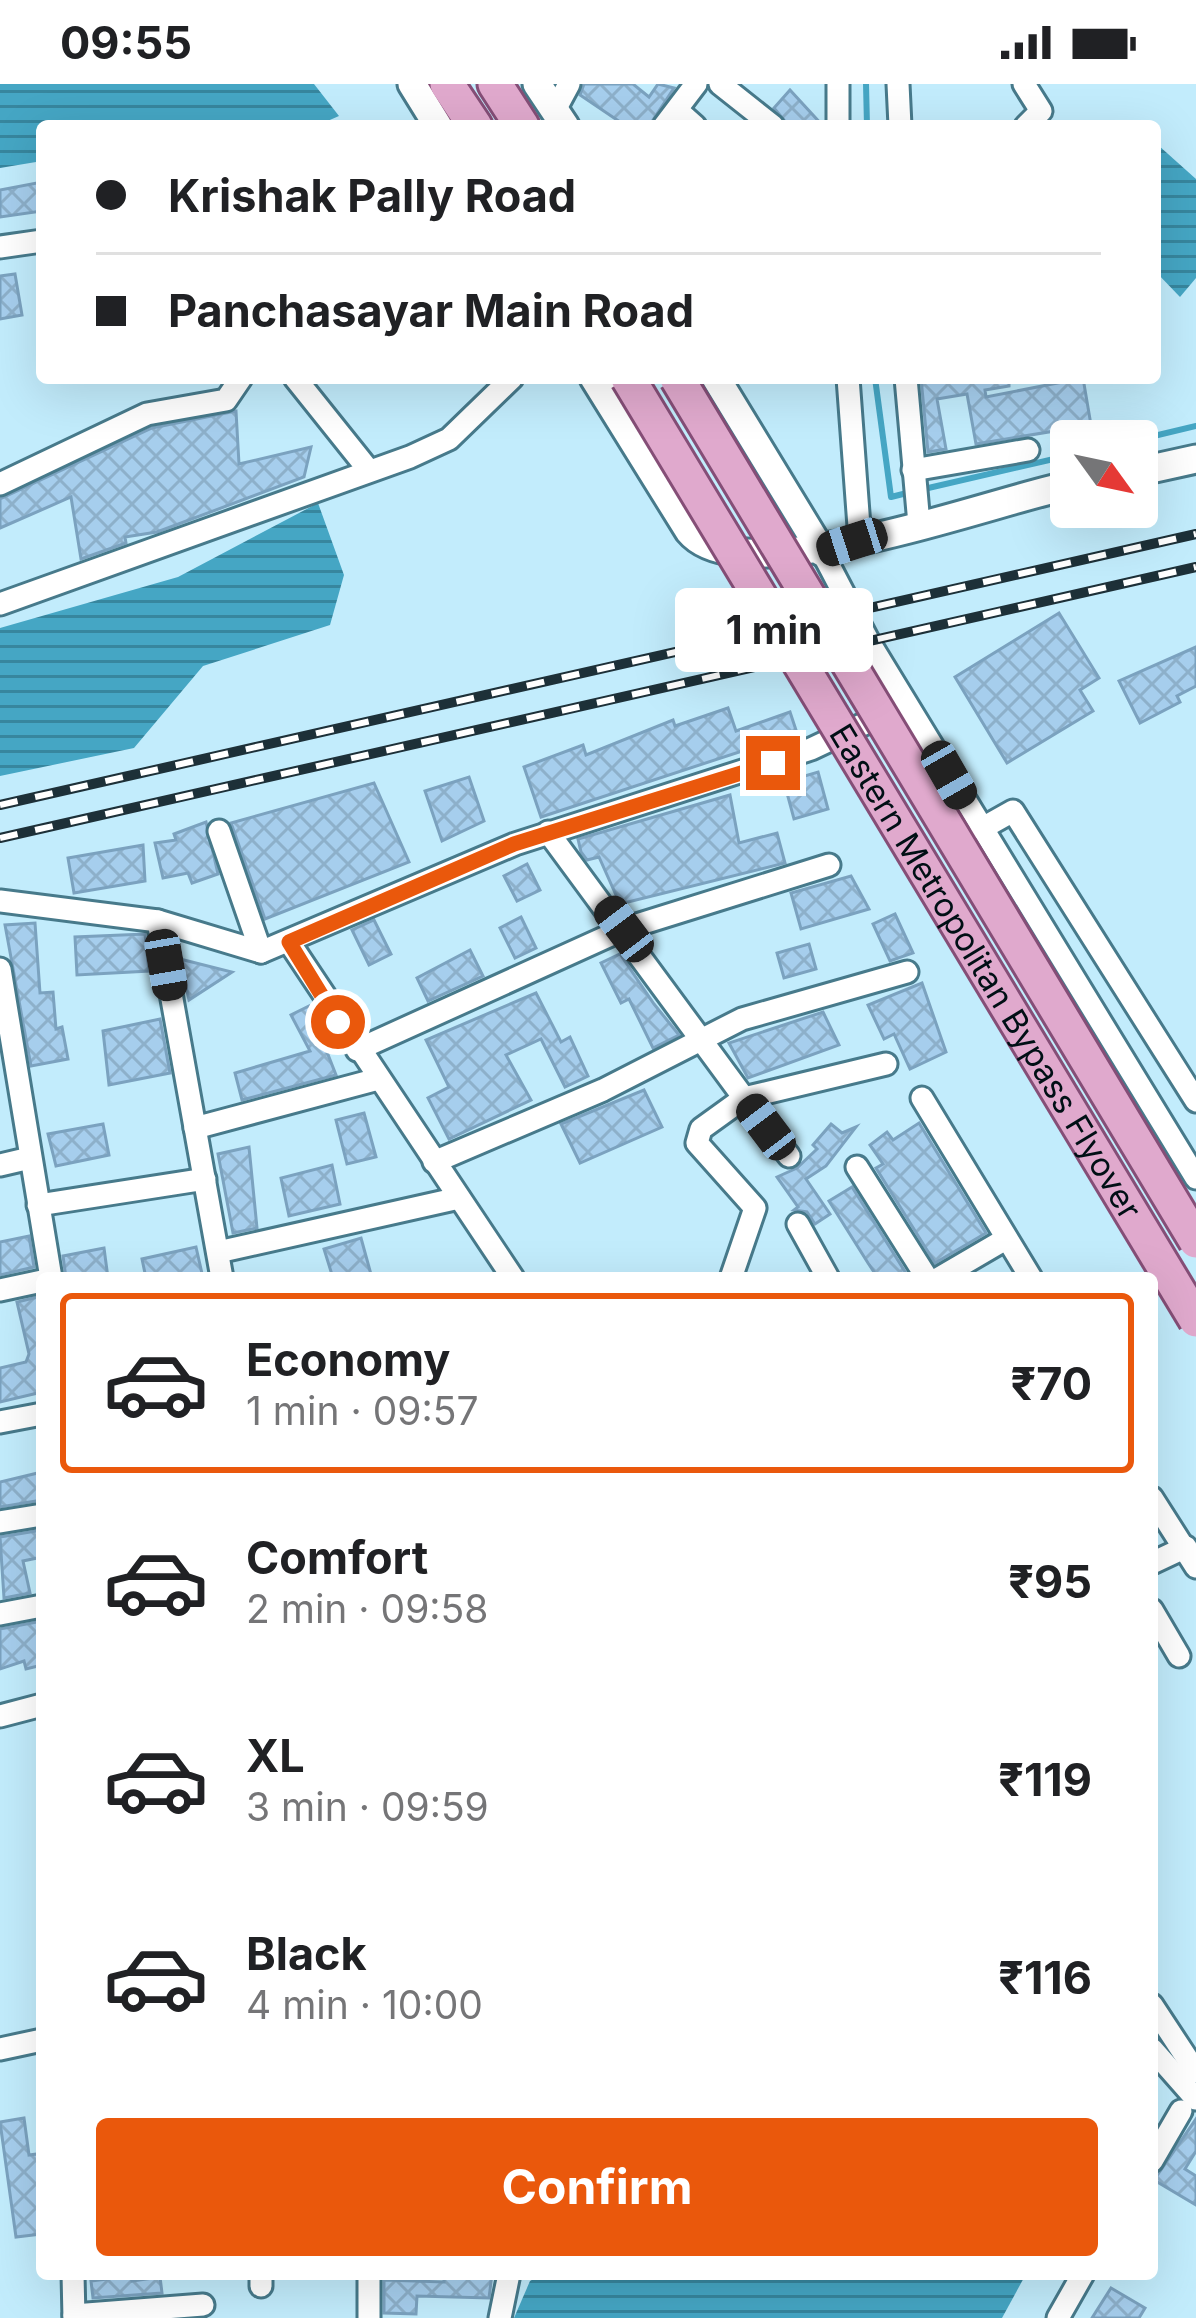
<!DOCTYPE html>
<html lang="en">
<head>
<meta charset="utf-8">
<style>
  :root { --surface:#fff; --page:#f6f6f6; --text:#202124; --muted:#757577; --line:#e0e0e0; --accent:#ea580c }
  body { margin:0; font-family:Inter,sans-serif; background:var(--page); color:var(--text); height:100vh; display:flex; flex-direction:column; font-size:45px; white-space:nowrap }
  * { box-sizing:border-box; margin:0 }
  p { font-size:39px; color:var(--muted) }
  .icon { flex:none; width:66px; height:66px; fill:none; stroke:currentColor; stroke-width:2; stroke-linecap:round; stroke-linejoin:round }
  .map { position:relative; flex:1; overflow:hidden }
  .drawer { position:absolute; left:36px; top:1188px; width:1122px; height:1008px; display:flex; flex-direction:column; background:var(--surface); border-radius:12px; box-shadow:0 12px 48px #0002 }
  .drawer>* { flex:none }
  .hud { position:absolute; left:36px; top:36px; width:1125px; height:264px; border-radius:12px; box-shadow:0 12px 48px #0002; display:grid; align-content:center; height:264px; padding:0 60px; background:var(--surface) }
  .needle { width:78px; rotate:123deg }
  .tools { position:absolute; left:1050px; top:336px; display:grid; gap:24px }
  .tools a { display:grid; place-items:center; width:108px; height:108px; border-radius:12px; background:var(--surface); box-shadow:0 12px 48px #0002; font-size:60px }
  .end { position:absolute; width:54px; height:54px; margin:-27px; border:15px solid #ea580c; background:#fff; box-shadow:0 0 0 6px #fff }
  .from { border-radius:50% }
  .bubble { position:absolute; height:84px; border-radius:12px; background:var(--surface); box-shadow:0 12px 48px #0002; font-size:39px; font-weight:700; line-height:84px; text-align:center }
  .car { position:absolute; width:36px; height:72px; margin:-36px -18px; border-radius:15px; box-shadow:0 0 9px 3px #0007; background:linear-gradient(#222 24%,#8ab4d8 0 40%,#222 0 76%,#8ab4d8 0 86%,#222 0) }
  .hud b { display:flex; align-items:center; gap:42px; height:114px; font-size:45px }
  .hud b+b { border-top:3px solid var(--line) }
  .hud i { width:30px; height:30px; background:var(--text) }
  ul { padding:21px 0 0; list-style:none }
  li { display:flex; align-items:center; gap:36px; height:180px; margin:0 24px 18px; padding:0 36px; border:6px solid transparent; border-radius:12px }
  li div { flex:1 }
  li b { display:block; font-size:45px }
  li em { font-style:normal; font-weight:700 }
  li.selected { border-color:var(--accent) }
  li>.icon { width:108px; height:108px; stroke-width:1.5 }
  .primary-button { display:flex; gap:24px; margin-top:auto; padding:24px 60px }
  .primary-button a { flex:1; height:138px; border-radius:12px; background:var(--accent); color:#fff; font-size:48px; font-weight:700; line-height:138px; text-align:center }
  .status { display:flex; justify-content:space-between; align-items:center; height:84px; padding:0 60px; background:var(--surface); direction:ltr }
  .status svg { height:33px; fill:currentColor }
  .map>svg:first-child { display:block }
  .water { fill:url(#water-rules) }
  .lines { fill:none; stroke-linecap:round; stroke-linejoin:round }
  .stream { stroke:#45a6c4; stroke-width:6 }
  .building { fill:url(#building-cross-hatch); stroke:#7ba2bf; stroke-width:3 }
  .minor-casing { stroke:#477a8b; stroke-width:27 }
  .tertiary-casing { stroke:#477a8b; stroke-width:33 }
  .primary-casing { stroke:#854e77; stroke-width:39 }
  .minor { stroke:#fff; stroke-width:21 }
  .tertiary { stroke:#fff; stroke-width:27 }
  .primary { stroke:#e0a9cd; stroke-width:33 }
  .rail-casing { stroke:#1d3038; stroke-width:10 }
  .rail { stroke:#fff; stroke-width:6; stroke-dasharray:18; stroke-linecap:butt }
  .primary-bridge-casing { stroke:#854e77; stroke-width:39; stroke-linecap:butt }
  .primary-bridge { stroke:#e0a9cd; stroke-width:33 }
  .route { stroke:#ea580c; stroke-width:15 }
  .labels { text-anchor:middle; stroke-width:9; stroke-linejoin:round; paint-order:stroke }
  .street-label { font-size:33px; fill:#000f15; stroke:#fff }
</style>
</head>
<body>
<div class="status"><b>09:55</b><svg viewBox="0 0 49 12"><path d="M0 12V9h3v3zM5 12V6h3v6zM10 12V3h3v9zM15 12V0h3v12zM26 1h20v11H26zM47 4h2v5h-2z"/></svg></div>
<div class="map">
<svg width="1196" height="2234" viewBox="0 0 1196 2234">
  <defs>
    <pattern id="water-rules" width="6" height="5" patternUnits="userSpaceOnUse" patternTransform="scale(3)"><rect width="6" height="5" fill="#45a6c4"/><path d="M0 2.5h6" fill="none" stroke="#37869e"/></pattern>
    <pattern id="building-cross-hatch" width="8" height="8" patternUnits="userSpaceOnUse" patternTransform="scale(3)"><rect width="8" height="8" fill="#a6ceed"/><path d="M0 0l8 8M0 8l8-8" fill="none" stroke="#8db0ca"/></pattern>
  </defs>
  <rect width="100%" height="100%" fill="#c2ecfc"/>
  <g class="water">
    <polygon points="0,0 314,0 339,32 316,42 42,42 42,77 0,84"/>
    <polygon points="1158,61 1196,95 1196,194 1180,213 1155,187"/>
    <polygon points="318,419 344,491 330,541 203,582 134,664 0,692 0,544 178,493"/>
    <polygon points="542,2190 1026,2190 1002,2234 514,2234 530,2197"/>
  </g>
  <g class="lines">
    <g class="stream">
      <polyline points="866,0 867,42"/>
      <polyline points="875,294 891,413 911,408"/>
      <polyline points="1133,357 1196,342"/>
      <polyline points="924,405 1071,371"/>
    </g>
  </g>
  <g class="building">
    <polygon points="584,0 633,0 649,13 658,0 674,4 649,42 626,42 580,11"/>
    <polygon points="790,6 823,42 788,41 774,24"/>
    <polygon points="42,98 42,127 0,133 0,106"/>
    <polygon points="15,190 22,231 0,235 0,192"/>
    <polygon points="921,294 1009,294 1009,302 985,306 986,313 1083,294 1091,341 976,360 967,310 937,315 946,365 928,368"/>
    <polygon points="236,327 239,380 311,363 304,393 157,448 125,453 126,459 81,475 71,413 0,444 0,415 152,344"/>
    <polygon points="1059,529 1099,594 1080,606 1093,627 1007,679 955,593"/>
    <polygon points="1196,563 1196,602 1177,612 1180,618 1140,639 1119,597"/>
    <polygon points="728,624 736,647 790,628 797,649 541,733 524,683 583,661 586,671 673,636 675,642"/>
    <polygon points="818,688 828,725 794,735 784,698"/>
    <polygon points="469,693 484,737 442,757 425,707"/>
    <polygon points="374,699 409,778 265,835 231,739"/>
    <polygon points="730,711 739,759 777,749 785,779 620,820 599,773 587,776 581,768 578,755"/>
    <polygon points="206,738 218,790 192,799 188,789 163,794 155,759 176,756 174,750"/>
    <polygon points="143,761 145,797 74,809 68,774"/>
    <polygon points="527,780 540,806 517,817 504,792"/>
    <polygon points="851,792 869,825 801,845 791,809"/>
    <polygon points="895,830 913,869 890,877 873,840"/>
    <polygon points="521,833 536,864 515,874 500,844"/>
    <polygon points="374,836 391,870 369,881 352,846"/>
    <polygon points="35,839 40,909 53,908 56,945 62,943 68,975 31,982 5,841"/>
    <polygon points="145,850 149,887 77,891 75,853"/>
    <polygon points="809,860 816,885 784,894 777,869"/>
    <polygon points="470,866 483,892 428,917 417,894"/>
    <polygon points="620,870 654,920 679,951 653,964 629,915 621,919 601,879"/>
    <polygon points="180,875 232,888 189,916"/>
    <polygon points="922,899 946,968 910,985 894,950 884,955 868,921"/>
    <polygon points="536,909 561,958 570,953 588,992 565,1003 541,955 506,971 531,1016 449,1055 428,1014 449,1003 426,956"/>
    <polygon points="309,922 336,991 242,1016 235,989 310,967 291,931"/>
    <polygon points="823,928 839,961 748,994 729,959"/>
    <polygon points="160,935 170,989 109,1001 103,947"/>
    <polygon points="644,1006 662,1043 580,1079 561,1040"/>
    <polygon points="364,1029 376,1073 347,1080 336,1036"/>
    <polygon points="919,1039 986,1149 935,1179 876,1084 883,1080 870,1061 887,1048 893,1056"/>
    <polygon points="103,1040 109,1071 56,1082 48,1050"/>
    <polygon points="831,1040 842,1049 856,1043 826,1082 806,1095 830,1130 815,1140 807,1128 794,1126 798,1123 777,1093 797,1084 817,1065 813,1061"/>
    <polygon points="249,1063 257,1144 233,1149 218,1070"/>
    <polygon points="332,1081 340,1120 289,1132 281,1094"/>
    <polygon points="852,1103 909,1194 878,1194 868,1179 829,1117"/>
    <polygon points="29,1152 34,1183 0,1191 0,1158"/>
    <polygon points="361,1154 372,1194 333,1194 324,1165"/>
    <polygon points="196,1163 203,1194 146,1194 142,1175"/>
    <polygon points="104,1164 108,1194 66,1194 63,1172"/>
    <polygon points="42,1212 42,1308 0,1318 0,1284 26,1278 29,1270 17,1218"/>
    <polygon points="42,1388 42,1416 0,1423 0,1398"/>
    <polygon points="42,1446 42,1473 23,1477 30,1509 4,1514 0,1453"/>
    <polygon points="42,1537 42,1581 26,1585 24,1577 0,1585 0,1545"/>
    <polygon points="24,2034 29,2071 37,2070 42,2097 42,2150 16,2153 0,2038"/>
    <polygon points="1196,2035 1196,2067 1185,2085 1196,2092 1196,2121 1154,2096"/>
    <polygon points="444,2190 492,2190 489,2214 417,2212 416,2230 384,2229 384,2196 444,2198"/>
    <polygon points="131,2192 132,2197 160,2193 162,2209 93,2214 91,2197"/>
    <polygon points="1111,2204 1145,2224 1139,2234 1092,2234"/>
  </g>
  <g class="lines">
    <defs>
      <g id="minor">
        <polyline points="720,0 773,42"/>
        <polyline points="838,0 838,42"/>
        <polyline points="898,0 900,42"/>
        <polyline points="1024,0 1041,27 1026,42"/>
        <polyline points="555,26 569,0"/>
        <polyline points="677,26 695,42"/>
        <polyline points="664,42 696,0"/>
        <polyline points="0,163 42,157"/>
        <polyline points="295,294 367,384"/>
        <polyline points="848,294 860,456"/>
        <polyline points="906,294 919,440"/>
        <polyline points="913,386 1028,366"/>
        <polyline points="0,400 147,330 226,316 241,294"/>
        <polyline points="822,468 869,558 1196,1094"/>
        <polyline points="0,520 410,373 449,355 512,294"/>
        <polyline points="981,745 1013,727 1196,1017"/>
        <polyline points="219,747 261,868"/>
        <polyline points="548,748 744,1014 886,980"/>
        <polyline points="0,817 158,837 261,868 515,760 811,665 906,620"/>
        <polyline points="158,837 222,1194"/>
        <polyline points="289,858 513,1194"/>
        <polyline points="0,885 51,1194"/>
        <polyline points="357,966 624,845 829,781"/>
        <polyline points="922,1014 1031,1194"/>
        <polyline points="195,1044 378,995"/>
        <polyline points="434,1078 603,1006 742,935 907,888"/>
        <polyline points="0,1081 30,1074"/>
        <polyline points="857,1083 927,1194"/>
        <polyline points="38,1121 205,1095"/>
        <polyline points="798,1140 828,1194"/>
        <polyline points="218,1168 459,1114"/>
        <polyline points="731,1194 755,1124 697,1059 701,1045 744,1014 789,1072"/>
        <polyline points="939,1194 1004,1156"/>
        <polyline points="0,1206 42,1197"/>
        <polyline points="0,1338 42,1330"/>
        <polyline points="1152,1414 1196,1483"/>
        <polyline points="0,1438 42,1431"/>
        <polyline points="1152,1479 1186,1463"/>
        <polyline points="1152,1526 1179,1572"/>
        <polyline points="0,1530 42,1522"/>
        <polyline points="0,1632 42,1621"/>
        <polyline points="1152,1921 1196,1988"/>
        <polyline points="0,1965 42,1956"/>
        <polyline points="1152,1965 1196,2015"/>
        <polyline points="1152,2077 1181,2027"/>
        <polyline points="73,2190 74,2234"/>
        <polyline points="261,2190 261,2202"/>
        <polyline points="74,2231 203,2221"/>
        <polyline points="369,2234 369,2190"/>
        <polyline points="500,2234 509,2190"/>
        <polyline points="1058,2234 1083,2190"/>
      </g>
      <g id="tertiary">
        <polyline points="412,0 438,42"/>
        <polyline points="537,0 565,42"/>
        <path d="M 594,294 L 689,447 C 743,512 994,416 1071,401"/>
        <polyline points="716,294 822,468"/>
        <polyline points="1137,388 1196,375"/>
      </g>
      <g id="primary">
        <polyline points="447,0 475,42"/>
        <polyline points="495,0 522,42"/>
      </g>
    </defs>
    <use href="#minor" class="minor-casing"/>
    <use href="#tertiary" class="tertiary-casing"/>
    <use href="#primary" class="primary-casing"/>
    <use href="#minor" class="minor"/>
    <use href="#tertiary" class="tertiary"/>
    <use href="#primary" class="primary"/>
    <defs>
      <g id="rail">
        <polyline points="0,721 1196,450"/>
        <polyline points="0,754 1196,483"/>
      </g>
    </defs>
    <use href="#rail" class="rail-casing"/>
    <use href="#rail" class="rail"/>
    <defs>
      <g id="primary-bridge">
        <path id="s1" d="M 628,294 L 1196,1236"/>
        <polyline points="677,294 1196,1157"/>
      </g>
    </defs>
    <use href="#primary-bridge" class="primary-bridge-casing"/>
    <use href="#primary-bridge" class="primary-bridge"/>
  </g>
  <g class="lines">
    <polyline class="route" points="338,938 289,858 514,760 773,679"/>
  </g>
  <g class="labels">
    <g class="street-label">
      <text dy="12" stroke="none"><textPath href="#s1" startOffset="693">Eastern Metropolitan Bypass Flyover</textPath></text>
    </g>
  </g>
</svg>
<div class="tools">
<a><svg class="needle" viewBox="-14 -14 28 28"><path d="M0-13l5 13h-10z" fill="#e53935"/><path d="M0 13l5-13h-10z" fill="#757577"/></svg></a>
</div>
<i class="end from" style="left:338px;top:938px"></i>
<i class="end" style="left:773px;top:679px"></i>
<div class="bubble" style="left:675px;top:504px;width:198px">1 min</div>
<i class="car" style="left:852px;top:458px;rotate:252deg"></i>
<i class="car" style="left:949px;top:691px;rotate:150deg"></i>
<i class="car" style="left:624px;top:845px;rotate:323deg"></i>
<i class="car" style="left:166px;top:881px;rotate:170deg"></i>
<i class="car" style="left:766px;top:1043px;rotate:323deg"></i>
<div class="hud">
<b><i class="from"></i>Krishak Pally Road</b>
<b><i></i>Panchasayar Main Road</b>
</div>
<section class="drawer">
<ul>
<li class="selected"><svg class="icon" aria-label="car" viewBox="0 0 24 24"><path d="M5 17H2v-5l4-1 3-4h7l3 4 3 1v5h-3M9 17h6M6 11h13"/><circle cx="7" cy="17" r="2"/><circle cx="17" cy="17" r="2"/></svg><div><b>Economy</b><p>1 min · 09:57</p></div><em>₹70</em></li>
<li><svg class="icon" aria-label="car" viewBox="0 0 24 24"><path d="M5 17H2v-5l4-1 3-4h7l3 4 3 1v5h-3M9 17h6M6 11h13"/><circle cx="7" cy="17" r="2"/><circle cx="17" cy="17" r="2"/></svg><div><b>Comfort</b><p>2 min · 09:58</p></div><em>₹95</em></li>
<li><svg class="icon" aria-label="car" viewBox="0 0 24 24"><path d="M5 17H2v-5l4-1 3-4h7l3 4 3 1v5h-3M9 17h6M6 11h13"/><circle cx="7" cy="17" r="2"/><circle cx="17" cy="17" r="2"/></svg><div><b>XL</b><p>3 min · 09:59</p></div><em>₹119</em></li>
<li><svg class="icon" aria-label="car" viewBox="0 0 24 24"><path d="M5 17H2v-5l4-1 3-4h7l3 4 3 1v5h-3M9 17h6M6 11h13"/><circle cx="7" cy="17" r="2"/><circle cx="17" cy="17" r="2"/></svg><div><b>Black</b><p>4 min · 10:00</p></div><em>₹116</em></li>
</ul>
<div class="primary-button"><a>Confirm</a></div>
</section>
</div>
</body>
</html>
